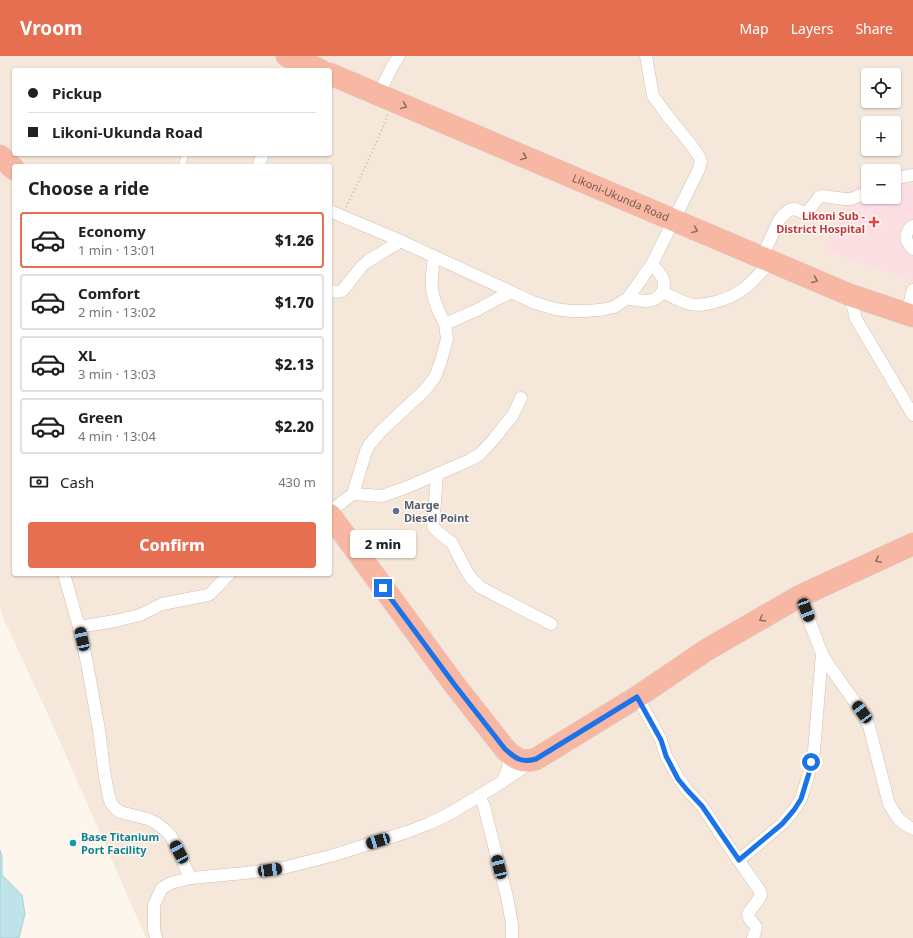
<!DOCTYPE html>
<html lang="en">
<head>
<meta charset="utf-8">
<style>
  :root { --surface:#fff; --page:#f2f2f2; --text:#202124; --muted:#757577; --line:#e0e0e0; --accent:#e76f51 }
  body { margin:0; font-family:"Noto Sans",sans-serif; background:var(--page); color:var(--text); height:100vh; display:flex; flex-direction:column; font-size:15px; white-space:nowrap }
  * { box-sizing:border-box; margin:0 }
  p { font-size:13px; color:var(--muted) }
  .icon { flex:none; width:22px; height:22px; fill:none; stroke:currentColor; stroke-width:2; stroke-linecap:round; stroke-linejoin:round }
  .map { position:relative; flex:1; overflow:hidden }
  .drawer { position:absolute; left:12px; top:108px; width:320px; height:412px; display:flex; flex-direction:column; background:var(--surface); border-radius:4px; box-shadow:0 1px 3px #0004 }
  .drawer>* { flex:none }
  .guide { position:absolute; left:12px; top:12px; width:320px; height:88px; border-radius:4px; box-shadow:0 1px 3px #0004; display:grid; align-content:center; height:88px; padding:0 16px; background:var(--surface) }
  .buttons { position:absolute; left:861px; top:12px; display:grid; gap:8px }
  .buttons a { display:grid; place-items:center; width:40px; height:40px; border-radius:4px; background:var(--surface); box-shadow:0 1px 3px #0004; font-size:20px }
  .end { position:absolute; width:18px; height:18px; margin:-9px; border:5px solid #1a73e8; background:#fff; box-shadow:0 0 0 2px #fff }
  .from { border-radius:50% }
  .bubble { position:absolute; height:28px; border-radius:4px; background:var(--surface); box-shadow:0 1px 3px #0004; font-size:13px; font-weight:800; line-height:28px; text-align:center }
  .car { position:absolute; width:12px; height:24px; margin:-12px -6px; border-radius:5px; box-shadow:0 0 3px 1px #0007; background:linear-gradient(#222 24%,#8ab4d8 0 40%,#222 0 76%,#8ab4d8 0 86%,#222 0) }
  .guide b { display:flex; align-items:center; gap:14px; height:38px; font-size:15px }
  .guide b+b { border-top:1px solid var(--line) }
  .guide i { width:10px; height:10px; background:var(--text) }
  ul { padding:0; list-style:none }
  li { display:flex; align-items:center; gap:12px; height:56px; margin:0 8px 6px; padding:0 8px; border:2px solid var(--line); border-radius:4px }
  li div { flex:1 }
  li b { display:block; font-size:15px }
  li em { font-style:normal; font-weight:800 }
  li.selected { border-color:var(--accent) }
  li>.icon { width:36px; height:36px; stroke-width:1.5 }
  h2 { padding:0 16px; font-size:18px; line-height:48px }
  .pay { display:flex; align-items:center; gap:10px; height:44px; padding:0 16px; font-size:15px }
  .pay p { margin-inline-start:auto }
  .cta { display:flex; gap:8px; margin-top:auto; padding:8px 16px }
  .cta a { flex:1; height:46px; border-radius:4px; background:var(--accent); color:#fff; font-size:16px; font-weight:800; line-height:46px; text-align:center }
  header { display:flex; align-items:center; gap:24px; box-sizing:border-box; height:56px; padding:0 20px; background:var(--accent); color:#fff }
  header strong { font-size:19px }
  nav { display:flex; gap:22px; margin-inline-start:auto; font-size:14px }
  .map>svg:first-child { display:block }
  .residential { fill:#f5e8da; fill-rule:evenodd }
  .medical { fill:#fbdfe3 }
  .water { fill:#bfe3e8; stroke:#a5d3da }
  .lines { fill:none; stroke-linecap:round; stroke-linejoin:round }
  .lane-casing { stroke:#d1beb0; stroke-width:7 }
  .street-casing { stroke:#d1beb0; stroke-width:13 }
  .highway-casing { stroke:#dad1cd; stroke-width:23 }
  .path { stroke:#d9b8a5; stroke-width:2; stroke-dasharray:1 3; stroke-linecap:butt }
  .lane { stroke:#fff; stroke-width:6 }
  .street { stroke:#fff; stroke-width:12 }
  .highway { stroke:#f7b7a3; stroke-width:22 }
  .oneway { stroke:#936e5e }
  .route { stroke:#1a73e8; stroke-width:5 }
  .health-dot { fill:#e0444e; stroke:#fffaf3; stroke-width:1.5 }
  .service-dot { fill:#5c6f8a; stroke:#fffaf3; stroke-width:1.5 }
  .culture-dot { fill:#0f9aa8; stroke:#fffaf3; stroke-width:1.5 }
  .labels { text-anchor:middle; stroke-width:3; stroke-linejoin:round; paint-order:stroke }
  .street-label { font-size:11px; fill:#7a5c4d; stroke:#fffaf3 }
  .health-label { font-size:11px; font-weight:bold; fill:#be3a42; stroke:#fffaf3; text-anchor:end }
  .service-label { font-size:11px; font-weight:bold; fill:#4e5e75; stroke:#fffaf3; text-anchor:start }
  .culture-label { font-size:11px; font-weight:bold; fill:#0d838f; stroke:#fffaf3; text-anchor:start }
</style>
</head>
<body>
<header>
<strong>Vroom</strong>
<nav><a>Map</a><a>Layers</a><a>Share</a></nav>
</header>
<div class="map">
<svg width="913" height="882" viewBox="0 0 913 882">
  <rect width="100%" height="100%" fill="#fdf6ec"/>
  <path class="residential" d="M 0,0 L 913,0 L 913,882 L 146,882 L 50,663 L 4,564 L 0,552 ZM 14,14 L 330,14 L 330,98 L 14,98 ZM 868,19 L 894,19 L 894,45 L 868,45 ZM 868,67 L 894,67 L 894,93 L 868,93 ZM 14,110 L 330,110 L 330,518 L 14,518 ZM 868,115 L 894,115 L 894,141 L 868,141 Z"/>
  <polygon class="medical" points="894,126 905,127 913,129 913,225 908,224 850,204 825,191 848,132 868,127 868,141 894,141"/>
  <polygon class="water" points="0,794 2,800 2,819 22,839 25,858 19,882 0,882"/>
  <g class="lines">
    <defs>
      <polyline id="lane" points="182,110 185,98"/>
      <g id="street">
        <polyline points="378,39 393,9 399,0"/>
        <polyline points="258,110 263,98"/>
        <polyline points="894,124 902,121 913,119"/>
        <polyline points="330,155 394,182 535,247 555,253 571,255 585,255 600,254 614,251 628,242 652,208 699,113 701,106 700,102 692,90 667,59 653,40 646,0"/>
        <path d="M 913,170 C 908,173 905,179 907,185 C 908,187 911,191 913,193"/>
        <path d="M 434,200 C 433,211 431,221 432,232 C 433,245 439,257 445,268 L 477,254 L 497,243 L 512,236"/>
        <path d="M 762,201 L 779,164 C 782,160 789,152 794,153 C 799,154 802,157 807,157 L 819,141 L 822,140 L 845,143 L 851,143 L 868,136"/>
        <path d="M 330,234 C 335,237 338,237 343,234 L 362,210 L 368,205 L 401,185"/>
        <path d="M 662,236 C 671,240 681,246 690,248 C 699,250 707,248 715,246 C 743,239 752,226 771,205"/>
        <polyline points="850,239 856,263 913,359"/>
        <path d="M 628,242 C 634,244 641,245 647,245 C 658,244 667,235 663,223 C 661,218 656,213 652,208"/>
        <polyline points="906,259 913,234"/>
        <polyline points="437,418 433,471 438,476 452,487 467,516 471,522 480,531 493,538 551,568"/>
        <polyline points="353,438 366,395 370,388 381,375 425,334 435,321 441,305 447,283 445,268"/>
        <polyline points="330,455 353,438 382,440 405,432 470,404 480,398 493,384 513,359 521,342"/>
        <polyline points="64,518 79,571 87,607 99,674 105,721 109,741 111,747 115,752 120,756 148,763 156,767 165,774 171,780 179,796 186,813 191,822"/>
        <polyline points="800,540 822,598 830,611 862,656 869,670 889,748 897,761 902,766 909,771 913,773"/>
        <polyline points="79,571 115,565 140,559 162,548 208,539 211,537 229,518"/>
        <path d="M 637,641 L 653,669 L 661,684 L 666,700 L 679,723 L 687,734 L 702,750 L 732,795 L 760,835 L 761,839 L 760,841 L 748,858 C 750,871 761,864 753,882"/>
        <path d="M 506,695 C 511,707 508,715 502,726 L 532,706"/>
        <polyline points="479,740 484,750 507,841 512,868 512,882"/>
        <polyline points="739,804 782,768 794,754 801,743 809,717 814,695 822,598"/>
        <polyline points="156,882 154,873 154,849 162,832 171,827 191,822 245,817 283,812 334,799 407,776 428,768 449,758 502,726"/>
      </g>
      <g id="highway">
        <polyline points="287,0 320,14"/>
        <path id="s1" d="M 330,18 L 850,239 L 913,260"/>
        <polyline points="0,100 14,113"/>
        <path d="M 330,459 L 454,628 L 505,693 C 515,703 522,707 536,703 L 637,641 L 708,593 L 800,540 L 913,488"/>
      </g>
    </defs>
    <use href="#lane" class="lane-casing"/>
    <use href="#street" class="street-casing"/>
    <use href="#highway" class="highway-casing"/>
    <path class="path" d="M 346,151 C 361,121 375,90 388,59"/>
    <use href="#lane" class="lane"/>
    <use href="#street" class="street"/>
    <use href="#highway" class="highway"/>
  </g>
  <defs><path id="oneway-chevron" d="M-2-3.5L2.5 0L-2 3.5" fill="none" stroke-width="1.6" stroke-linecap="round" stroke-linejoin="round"/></defs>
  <g class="oneway">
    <use href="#oneway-chevron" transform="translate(404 50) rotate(23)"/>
    <use href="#oneway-chevron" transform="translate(524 101) rotate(23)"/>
    <use href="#oneway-chevron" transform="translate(695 174) rotate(22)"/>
    <use href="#oneway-chevron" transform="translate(815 224) rotate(23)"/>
    <use href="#oneway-chevron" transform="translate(878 504) rotate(155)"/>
    <use href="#oneway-chevron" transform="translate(762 563) rotate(150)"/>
  </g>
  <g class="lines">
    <path class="route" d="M 383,532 L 454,628 L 505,693 C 516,703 522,707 536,703 L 637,641 L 661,684 L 666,700 L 678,723 L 687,734 L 702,750 L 739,804 L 782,768 L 794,754 L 801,743 L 809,717 L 811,706"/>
  </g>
  <path class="health-dot" d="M872 160h4v4h4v4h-4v4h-4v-4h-4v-4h4z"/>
  <circle class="service-dot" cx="396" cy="455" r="4"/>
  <circle class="culture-dot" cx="73" cy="787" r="4"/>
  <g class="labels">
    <g class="street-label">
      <text dy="4" stroke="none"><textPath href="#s1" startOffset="316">Likoni-Ukunda Road</textPath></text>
    </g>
    <g class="health-label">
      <text x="865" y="164">Likoni Sub -<tspan x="865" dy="13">District Hospital</tspan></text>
    </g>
    <g class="service-label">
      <text x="404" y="453">Marge<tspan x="404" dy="13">Diesel Point</tspan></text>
    </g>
    <g class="culture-label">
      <text x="81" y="785">Base Titanium<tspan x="81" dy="13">Port Facility</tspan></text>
    </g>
  </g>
</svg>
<div class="buttons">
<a><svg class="icon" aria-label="locate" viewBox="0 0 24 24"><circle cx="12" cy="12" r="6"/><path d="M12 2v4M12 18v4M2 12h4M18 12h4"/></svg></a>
<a>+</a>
<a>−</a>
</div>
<i class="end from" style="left:811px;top:706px"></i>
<i class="end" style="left:383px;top:532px"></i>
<div class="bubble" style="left:350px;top:474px;width:66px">2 min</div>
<i class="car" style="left:806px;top:554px;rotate:159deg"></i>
<i class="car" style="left:82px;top:583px;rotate:348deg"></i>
<i class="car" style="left:862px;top:656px;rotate:324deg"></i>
<i class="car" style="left:378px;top:785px;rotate:253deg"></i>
<i class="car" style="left:179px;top:796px;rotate:332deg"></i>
<i class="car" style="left:499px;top:811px;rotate:346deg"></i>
<i class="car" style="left:270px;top:814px;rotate:82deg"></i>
<div class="guide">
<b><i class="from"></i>Pickup</b>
<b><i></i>Likoni-Ukunda Road</b>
</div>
<section class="drawer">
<h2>Choose a ride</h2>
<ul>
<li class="selected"><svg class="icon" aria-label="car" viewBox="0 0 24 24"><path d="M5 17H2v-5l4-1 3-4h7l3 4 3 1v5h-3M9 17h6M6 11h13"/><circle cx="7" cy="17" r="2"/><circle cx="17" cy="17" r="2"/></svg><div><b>Economy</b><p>1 min · 13:01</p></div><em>$1.26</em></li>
<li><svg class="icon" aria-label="car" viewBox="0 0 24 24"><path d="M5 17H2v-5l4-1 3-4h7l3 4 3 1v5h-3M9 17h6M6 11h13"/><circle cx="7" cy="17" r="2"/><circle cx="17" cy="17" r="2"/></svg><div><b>Comfort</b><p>2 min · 13:02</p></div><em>$1.70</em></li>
<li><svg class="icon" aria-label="car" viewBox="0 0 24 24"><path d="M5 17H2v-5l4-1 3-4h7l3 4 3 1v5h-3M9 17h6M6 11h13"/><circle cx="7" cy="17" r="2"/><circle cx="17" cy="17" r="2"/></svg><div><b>XL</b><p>3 min · 13:03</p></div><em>$2.13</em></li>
<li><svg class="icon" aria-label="car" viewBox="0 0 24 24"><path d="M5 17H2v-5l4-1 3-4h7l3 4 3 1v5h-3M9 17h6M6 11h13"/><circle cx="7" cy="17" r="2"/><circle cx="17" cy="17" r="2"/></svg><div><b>Green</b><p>4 min · 13:04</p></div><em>$2.20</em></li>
</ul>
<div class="pay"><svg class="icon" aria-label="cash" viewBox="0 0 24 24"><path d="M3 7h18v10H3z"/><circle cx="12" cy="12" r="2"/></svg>Cash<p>430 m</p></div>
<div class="cta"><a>Confirm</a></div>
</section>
</div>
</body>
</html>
